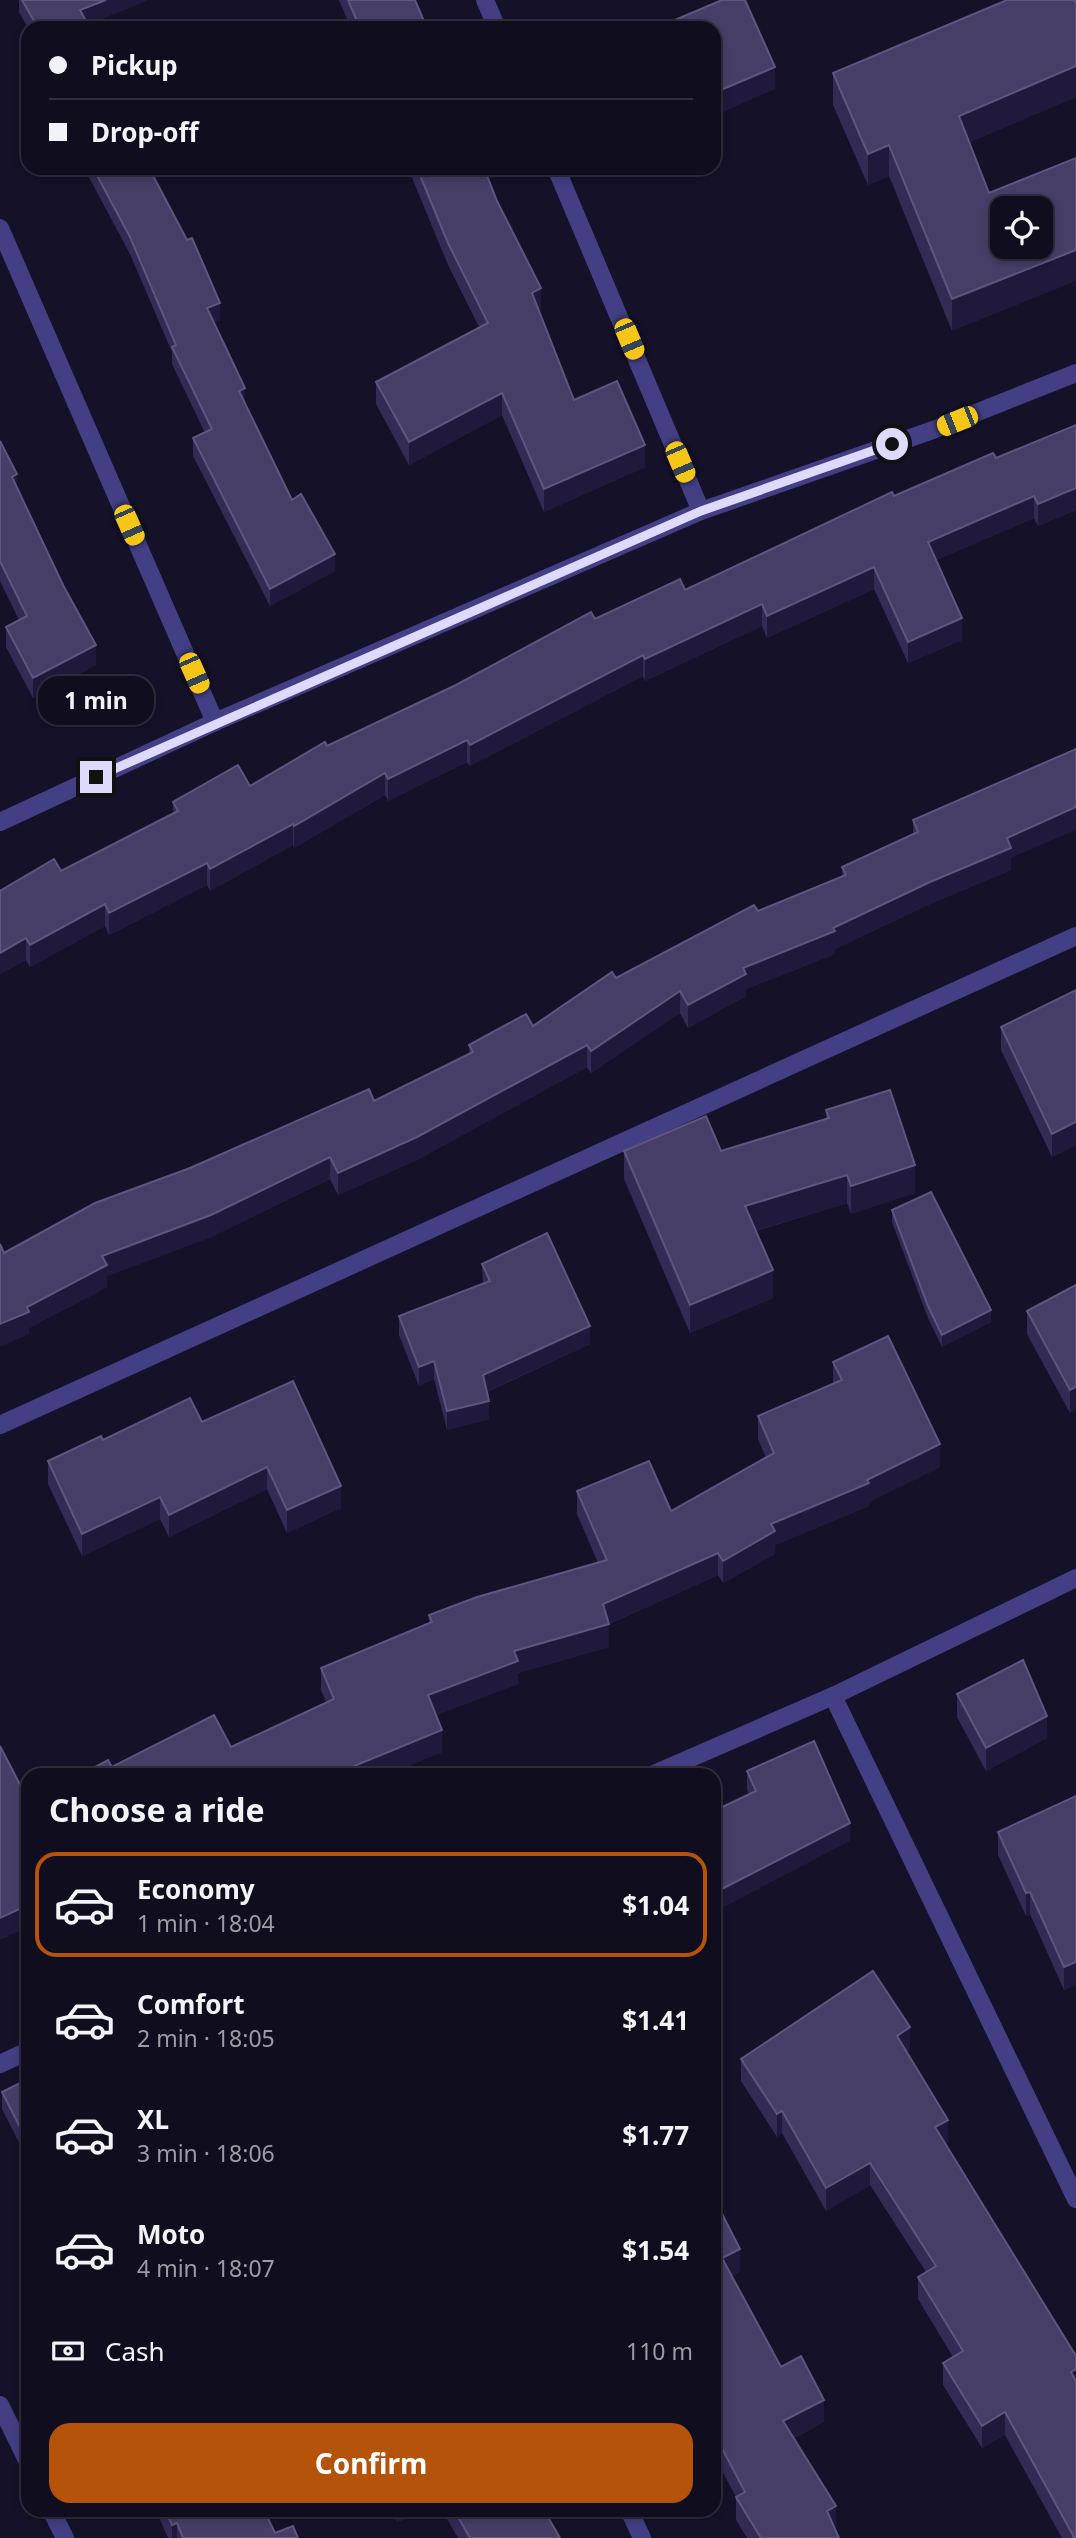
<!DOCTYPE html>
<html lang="en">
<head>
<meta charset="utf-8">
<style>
  :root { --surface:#100d1e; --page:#1e1b2b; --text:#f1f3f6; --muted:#9c9ca4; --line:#302d3c; --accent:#b45309 }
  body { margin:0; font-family:"Noto Sans",sans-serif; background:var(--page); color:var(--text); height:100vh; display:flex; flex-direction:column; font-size:26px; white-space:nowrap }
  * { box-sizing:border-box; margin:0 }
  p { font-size:23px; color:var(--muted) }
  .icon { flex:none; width:38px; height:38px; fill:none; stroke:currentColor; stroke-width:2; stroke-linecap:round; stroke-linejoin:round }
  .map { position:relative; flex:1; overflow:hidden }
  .panel { position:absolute; left:21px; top:1768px; width:700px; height:749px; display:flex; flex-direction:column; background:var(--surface); border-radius:21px; box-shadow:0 4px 10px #0003,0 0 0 2px var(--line) }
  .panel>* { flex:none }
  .banner { position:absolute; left:21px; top:21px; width:700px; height:154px; border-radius:21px; box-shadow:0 4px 10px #0003,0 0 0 2px var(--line); display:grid; align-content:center; height:154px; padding:0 28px; background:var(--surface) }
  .buttons { position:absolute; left:990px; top:196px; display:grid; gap:14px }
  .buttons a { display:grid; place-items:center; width:63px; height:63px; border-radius:14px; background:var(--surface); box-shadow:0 4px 10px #0003,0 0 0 2px var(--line); font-size:35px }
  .end { position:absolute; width:32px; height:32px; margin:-16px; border:9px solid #dedafd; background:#111; box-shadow:0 0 0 4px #111 }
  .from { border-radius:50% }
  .bubble { position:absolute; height:49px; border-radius:21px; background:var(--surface); box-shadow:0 4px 10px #0003,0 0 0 2px var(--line); font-size:23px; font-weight:700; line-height:49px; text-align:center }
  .car { position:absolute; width:21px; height:42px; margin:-21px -10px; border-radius:9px; box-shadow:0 0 5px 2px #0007; background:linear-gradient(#f5c518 24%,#345 0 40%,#f5c518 0 76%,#345 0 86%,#f5c518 0) }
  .banner b { display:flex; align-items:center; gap:24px; height:66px; font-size:26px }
  .banner b+b { border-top:2px solid var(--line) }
  .banner i { width:18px; height:18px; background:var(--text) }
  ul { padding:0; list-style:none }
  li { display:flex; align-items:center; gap:21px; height:105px; margin:0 14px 10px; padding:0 14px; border:4px solid transparent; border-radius:21px }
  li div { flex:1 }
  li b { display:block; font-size:26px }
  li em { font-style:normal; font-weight:700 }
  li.current { border-color:var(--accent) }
  li>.icon { width:63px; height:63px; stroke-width:1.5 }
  h2 { padding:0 28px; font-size:32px; line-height:84px }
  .pay { display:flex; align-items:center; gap:18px; height:77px; padding:0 28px; font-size:26px }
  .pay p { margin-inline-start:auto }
  .primary-button { display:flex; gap:14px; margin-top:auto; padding:14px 28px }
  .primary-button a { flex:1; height:80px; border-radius:21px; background:var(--accent); color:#fff; font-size:28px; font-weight:700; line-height:80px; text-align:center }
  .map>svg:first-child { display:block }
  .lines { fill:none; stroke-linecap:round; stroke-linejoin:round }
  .street { stroke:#423f84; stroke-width:18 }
  .wall { fill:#342b55 }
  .shaded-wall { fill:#20193b }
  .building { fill:#463e67; stroke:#5e567e; stroke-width:2; fill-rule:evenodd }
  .route { stroke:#dedafd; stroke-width:9 }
</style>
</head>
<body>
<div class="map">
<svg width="1076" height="2538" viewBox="0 0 1076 2538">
  <rect width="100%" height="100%" fill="#151128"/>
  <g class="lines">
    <g class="street">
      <polyline points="485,0 497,28"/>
      <polyline points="556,168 701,511"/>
      <polyline points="0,228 215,722"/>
      <polyline points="0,822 215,722 701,511 933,430 1076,373"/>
      <polyline points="0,1425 1076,936"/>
      <polyline points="833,1696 1076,2199"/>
      <polyline points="654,1774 833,1696 1076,1578"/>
      <polyline points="0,2064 28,2051"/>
      <polyline points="0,2405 28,2462"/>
      <polyline points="51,2510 65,2538"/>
      <polyline points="629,2510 642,2538"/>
    </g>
  </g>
  <g class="wall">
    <polygon points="19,0 148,0 88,24 90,28 28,28 19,12"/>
    <polygon points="339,0 415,0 427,28 351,28"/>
    <polygon points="1076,3 1076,97 969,142 989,193 952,331 889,176 868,185 833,105 833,73"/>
    <polygon points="84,168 149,168 220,320 213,323 245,404 292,500 335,571 270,606 193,456 193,438 205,433 172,364 172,352 130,254"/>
    <polygon points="408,168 484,168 541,310 539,311 574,400 645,467 544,512 502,415 409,465 376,404 376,382 479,327 448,265"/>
    <polygon points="1076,425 1076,510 1038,526 1034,518 936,560 962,640 908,663 874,589 767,638 762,626 645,681 643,676 470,766 467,762 388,801 385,795 294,848 293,845 210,891 207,885 109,935 105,926 30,967 26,960 0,974 0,891 61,871 173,813 173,802 250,786 327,746 595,619 685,590 894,496 996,458"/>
    <polygon points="0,441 17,487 96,665 33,698 6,647 6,627 19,620 0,581"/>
    <polygon points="913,820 1011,858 1011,870 930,904 835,949 835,954 746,989 746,996 688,1028 680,1013 591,1073 587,1067 417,1160 338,1195 330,1179 211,1237 107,1276 107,1287 29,1328 29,1334 4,1253 374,1101 469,1054 469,1045 533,1026 616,978 758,911 842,877 842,867 913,835"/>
    <polygon points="1076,990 1076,1145 1052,1157 1001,1050 1001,1027"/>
    <polygon points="826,1110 915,1193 851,1214 847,1203 756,1231 773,1298 690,1333 624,1179 624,1151 721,1151 826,1119"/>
    <polygon points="892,1210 991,1322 942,1347 928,1318 892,1222"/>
    <polygon points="482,1264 590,1344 487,1392 489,1419 447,1430 434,1379 419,1386 399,1335 399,1316 483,1284"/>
    <polygon points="1076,1285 1076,1409 1070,1413 1027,1334 1027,1311"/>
    <polygon points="833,1362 940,1467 869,1502 869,1506 775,1545 775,1554 723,1583 718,1575 609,1624 609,1647 518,1673 518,1684 436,1715 442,1752 388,1774 82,1774 112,1767 231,1747 326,1702 321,1690 321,1668 429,1623 429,1615 598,1563 577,1514 577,1491 671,1511 766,1458 758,1439 758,1416 833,1384"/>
    <polygon points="202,1422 341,1508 287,1533 267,1489 169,1537 160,1519 82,1556 48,1484 48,1461 103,1440"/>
    <polygon points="957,1694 1047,1738 986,1771 957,1717"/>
    <polygon points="747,1771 850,1841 749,1794 747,1789"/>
    <polygon points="1076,1796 1076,1984 1064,1990 1030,1914 1026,1916 998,1855 998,1832"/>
    <polygon points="910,2050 907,2052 948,2142 945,2144 1076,2538 1062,2538 1005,2435 982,2448 943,2385 943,2363 953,2357 918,2299 918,2277 926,2272 870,2185 826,2211 782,2133 777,2137 741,2081 741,2059"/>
    <polygon points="28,2079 28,2160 2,2109 2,2092"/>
    <polygon points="28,2162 28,2183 26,2180 26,2163"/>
    <polygon points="714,2198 740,2271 731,2276 781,2367 824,2422 794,2438 839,2538 747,2538 736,2520 736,2497 714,2456"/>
    <polygon points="156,2510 264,2510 275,2533 298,2538 168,2538"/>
    <polygon points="393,2510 430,2510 397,2522"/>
    <polygon points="442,2510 544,2510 560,2538 458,2538"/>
  </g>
  <g class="shaded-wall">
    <polygon points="106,0 148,0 80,28 80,10"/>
    <polygon points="1076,66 1076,97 959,147 959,116"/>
    <polygon points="775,67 775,89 714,116 714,93"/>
    <polygon points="889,145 889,176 868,185 868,154"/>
    <polygon points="1076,250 1076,281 952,331 952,299"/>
    <polygon points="541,288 541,310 532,315 532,293"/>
    <polygon points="220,303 220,320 207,325 207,308"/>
    <polygon points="245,388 245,405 239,391"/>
    <polygon points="502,393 502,415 409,465 409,442"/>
    <polygon points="645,445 645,467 544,512 544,489"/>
    <polygon points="17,474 17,494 12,477"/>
    <polygon points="1076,488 1076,510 1038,526 1038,504"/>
    <polygon points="1034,496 1034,518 928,564 928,542"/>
    <polygon points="335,554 335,571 270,606 270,589"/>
    <polygon points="874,567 874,589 767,638 767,616"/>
    <polygon points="762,604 762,626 645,681 645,659"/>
    <polygon points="962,618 962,640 908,663 908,642"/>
    <polygon points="96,645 96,665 33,698 33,678"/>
    <polygon points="643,655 643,676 470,766 470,745"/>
    <polygon points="467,740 467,762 388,801 388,779"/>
    <polygon points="385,773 385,795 294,848 294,826"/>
    <polygon points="1076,807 1076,830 1011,858 1011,870 930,904 835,949 835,954 746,989 746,996 688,1028 688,1005 743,968 833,928 1007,838"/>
    <polygon points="293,824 293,845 210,891 210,869"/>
    <polygon points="207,863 207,885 109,935 109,913"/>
    <polygon points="105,904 105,926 30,967 30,945"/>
    <polygon points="26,938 26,960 0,974 0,953"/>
    <polygon points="680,991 680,1013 591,1073 591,1051"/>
    <polygon points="587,1045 587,1067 417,1160 338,1195 338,1173"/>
    <polygon points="1076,1122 1076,1145 1052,1157 1052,1134"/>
    <polygon points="330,1157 330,1179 211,1237 107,1276 107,1287 29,1328 29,1334 0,1347 0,1324 102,1256"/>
    <polygon points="915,1165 915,1193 851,1214 851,1186"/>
    <polygon points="847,1175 847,1203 745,1234 745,1206"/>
    <polygon points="773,1270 773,1298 690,1333 690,1305"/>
    <polygon points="991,1310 991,1322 942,1347 942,1335"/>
    <polygon points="590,1326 590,1344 483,1393 483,1375"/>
    <polygon points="434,1361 434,1379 419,1386 419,1367"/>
    <polygon points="1076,1387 1076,1409 1070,1413 1070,1390"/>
    <polygon points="489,1401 489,1419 447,1430 447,1411"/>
    <polygon points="940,1444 940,1467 869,1502 869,1506 775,1545 775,1554 723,1583 723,1561 771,1524 867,1480"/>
    <polygon points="267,1467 267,1489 169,1537 169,1515"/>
    <polygon points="341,1486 341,1508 287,1533 287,1510"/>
    <polygon points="160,1497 160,1519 82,1556 82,1534"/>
    <polygon points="718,1553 718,1575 606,1625 609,1624 609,1647 518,1673 518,1684 428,1718 428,1695 603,1604"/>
    <polygon points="1047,1716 1047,1738 986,1771 986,1748"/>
    <polygon points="442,1730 442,1752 388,1774 337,1774 337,1773"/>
    <polygon points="850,1823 850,1841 714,1912 714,1893"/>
    <polygon points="1030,1892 1030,1914 1026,1916 1026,1893"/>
    <polygon points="28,1905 28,1927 0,1940 0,1918"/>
    <polygon points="1076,1962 1076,1984 1064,1990 1064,1967"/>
    <polygon points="910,2027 910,2050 897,2058 897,2036"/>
    <polygon points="782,2111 782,2133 777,2137 777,2114"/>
    <polygon points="948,2120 948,2142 935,2150 935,2127"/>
    <polygon points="870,2163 870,2185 826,2211 826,2188"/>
    <polygon points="740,2249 740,2271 722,2280 722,2258"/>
    <polygon points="1076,2369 1076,2391 1071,2372"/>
    <polygon points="824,2400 824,2422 783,2443 783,2421"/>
    <polygon points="1005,2412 1005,2435 982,2448 982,2426"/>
    <polygon points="836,2506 836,2529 827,2511"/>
    <polygon points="397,2510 430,2510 397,2522"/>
    <polygon points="177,2523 177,2538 172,2538 172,2525"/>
  </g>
  <g class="building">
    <polygon points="22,0 106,0 80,10 90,28 38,28"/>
    <polygon points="348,0 415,0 427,28 360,28"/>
    <polygon points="722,0 745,0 775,67 714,93 714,28 656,28"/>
    <path d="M 1007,0 L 1075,0 L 1076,3 L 1076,66 L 959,116 L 989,193 L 1076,158 L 1076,250 L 952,299 L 889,145 L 868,154 L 833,73 ZM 1003,208 L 1041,208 L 1041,247 L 1003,247 Z"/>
    <polygon points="93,168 149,168 187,240 192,238 220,303 207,308 245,388 239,391 292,500 301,494 335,554 270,589 193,438 212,429 172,347 176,345 130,237"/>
    <polygon points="417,168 484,168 497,201 541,288 532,293 574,400 617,381 645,445 544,489 502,393 409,442 376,382 488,323 448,243"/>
    <polygon points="1076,425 1076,488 1038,504 1034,496 928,542 962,618 908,642 874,567 767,616 762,604 645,659 643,655 470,745 467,740 388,779 385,773 294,826 293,824 210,869 207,863 109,913 105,904 30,945 26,938 0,953 0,891 54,859 61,871 178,811 173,802 238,765 250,786 325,742 327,746 456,685 591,612 595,619 680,579 685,590 892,492 894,496 993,453 996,458"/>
    <polygon points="0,441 17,474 12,477 63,585 96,645 33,678 6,627 27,616 0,561"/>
    <polygon points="1076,749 1076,807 1007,838 1011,848 930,882 833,928 835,931 743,968 746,974 688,1005 680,991 591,1051 587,1045 417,1137 338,1173 330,1157 211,1215 102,1256 107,1265 27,1307 29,1312 0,1324 0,1244 4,1253 95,1203 190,1168 369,1089 374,1101 473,1052 469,1045 526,1014 533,1026 612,972 616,978 754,905 758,911 846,875 842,867 918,832 913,820"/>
    <polygon points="1076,990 1076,1122 1052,1134 1001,1027"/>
    <polygon points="890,1090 915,1165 851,1186 847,1175 745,1206 773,1270 690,1305 624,1151 706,1116 721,1151 829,1118 826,1110"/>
    <polygon points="931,1192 991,1310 942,1335 928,1306 892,1210"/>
    <polygon points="547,1233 590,1326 483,1375 489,1401 447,1411 434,1361 419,1367 399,1316 490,1281 482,1264"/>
    <polygon points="1076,1285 1076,1387 1070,1390 1027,1311"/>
    <polygon points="888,1336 940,1444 867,1480 869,1483 771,1524 775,1531 723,1561 718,1553 603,1604 609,1624 514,1651 518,1661 428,1695 442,1730 337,1773 338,1774 82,1774 108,1760 112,1767 214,1715 231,1747 334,1699 321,1668 432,1622 429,1615 477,1597 607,1560 577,1491 649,1461 671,1511 774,1453 758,1416 842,1380 833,1362"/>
    <polygon points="293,1381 341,1486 287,1510 267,1467 169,1515 160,1497 82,1534 48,1461 101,1436 103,1440 190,1398 202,1422"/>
    <polygon points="1023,1660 1047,1716 986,1748 957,1694"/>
    <polygon points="814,1741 850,1823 714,1893 714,1811 756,1791 747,1771"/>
    <polygon points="0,1746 28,1800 28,1905 0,1918"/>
    <polygon points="1076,1796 1076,1962 1064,1967 1030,1892 1026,1893 998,1832"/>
    <polygon points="873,1971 910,2027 897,2036 948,2120 935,2127 1076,2356 1076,2369 1071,2372 1076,2381 1076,2538 1073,2538 1074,2537 1005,2412 982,2426 943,2363 963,2351 918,2277 936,2266 870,2163 826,2188 782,2111 777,2114 741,2059"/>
    <polygon points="28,2079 28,2143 2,2092"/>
    <polygon points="714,2198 740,2249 722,2258 781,2367 801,2356 824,2400 783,2421 836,2506 827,2511 839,2538 761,2538 736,2497 745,2492 714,2433"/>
    <polygon points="165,2510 264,2510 275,2533 293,2526 298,2538 183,2538 177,2523 172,2525"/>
    <polygon points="454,2510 544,2510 560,2538 470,2538"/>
  </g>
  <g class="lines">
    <polyline class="route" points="96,777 701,511 892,444"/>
  </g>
</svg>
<div class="buttons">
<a><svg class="icon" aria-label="locate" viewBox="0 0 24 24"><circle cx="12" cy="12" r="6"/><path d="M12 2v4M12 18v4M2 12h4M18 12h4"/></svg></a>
</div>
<i class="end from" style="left:892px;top:444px"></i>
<i class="end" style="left:96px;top:777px"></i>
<div class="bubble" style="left:38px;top:676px;width:116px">1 min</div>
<i class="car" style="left:629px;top:339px;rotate:157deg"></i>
<i class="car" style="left:957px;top:421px;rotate:248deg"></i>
<i class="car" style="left:680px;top:462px;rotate:157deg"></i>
<i class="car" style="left:129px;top:525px;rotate:156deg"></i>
<i class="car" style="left:194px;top:673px;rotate:156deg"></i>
<div class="banner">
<b><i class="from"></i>Pickup</b>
<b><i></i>Drop-off</b>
</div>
<section class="panel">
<h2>Choose a ride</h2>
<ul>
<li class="current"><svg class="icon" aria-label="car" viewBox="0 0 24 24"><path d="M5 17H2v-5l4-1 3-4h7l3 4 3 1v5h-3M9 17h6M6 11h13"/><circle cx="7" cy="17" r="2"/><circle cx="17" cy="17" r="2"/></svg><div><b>Economy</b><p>1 min · 18:04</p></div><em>$1.04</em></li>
<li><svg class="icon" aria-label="car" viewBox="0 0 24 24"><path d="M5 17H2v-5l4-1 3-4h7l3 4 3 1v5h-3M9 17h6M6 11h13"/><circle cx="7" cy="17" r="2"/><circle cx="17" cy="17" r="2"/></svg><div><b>Comfort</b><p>2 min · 18:05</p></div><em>$1.41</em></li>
<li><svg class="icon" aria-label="car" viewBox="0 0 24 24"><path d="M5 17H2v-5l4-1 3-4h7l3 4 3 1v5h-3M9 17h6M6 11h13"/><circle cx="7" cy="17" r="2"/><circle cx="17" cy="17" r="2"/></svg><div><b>XL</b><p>3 min · 18:06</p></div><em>$1.77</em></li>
<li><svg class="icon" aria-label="car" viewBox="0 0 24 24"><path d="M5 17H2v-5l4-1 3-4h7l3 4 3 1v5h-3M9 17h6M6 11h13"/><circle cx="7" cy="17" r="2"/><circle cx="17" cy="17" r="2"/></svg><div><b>Moto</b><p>4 min · 18:07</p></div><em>$1.54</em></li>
</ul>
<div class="pay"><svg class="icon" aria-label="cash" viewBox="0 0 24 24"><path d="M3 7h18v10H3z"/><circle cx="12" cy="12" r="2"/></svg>Cash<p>110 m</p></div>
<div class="primary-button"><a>Confirm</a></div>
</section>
</div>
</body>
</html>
